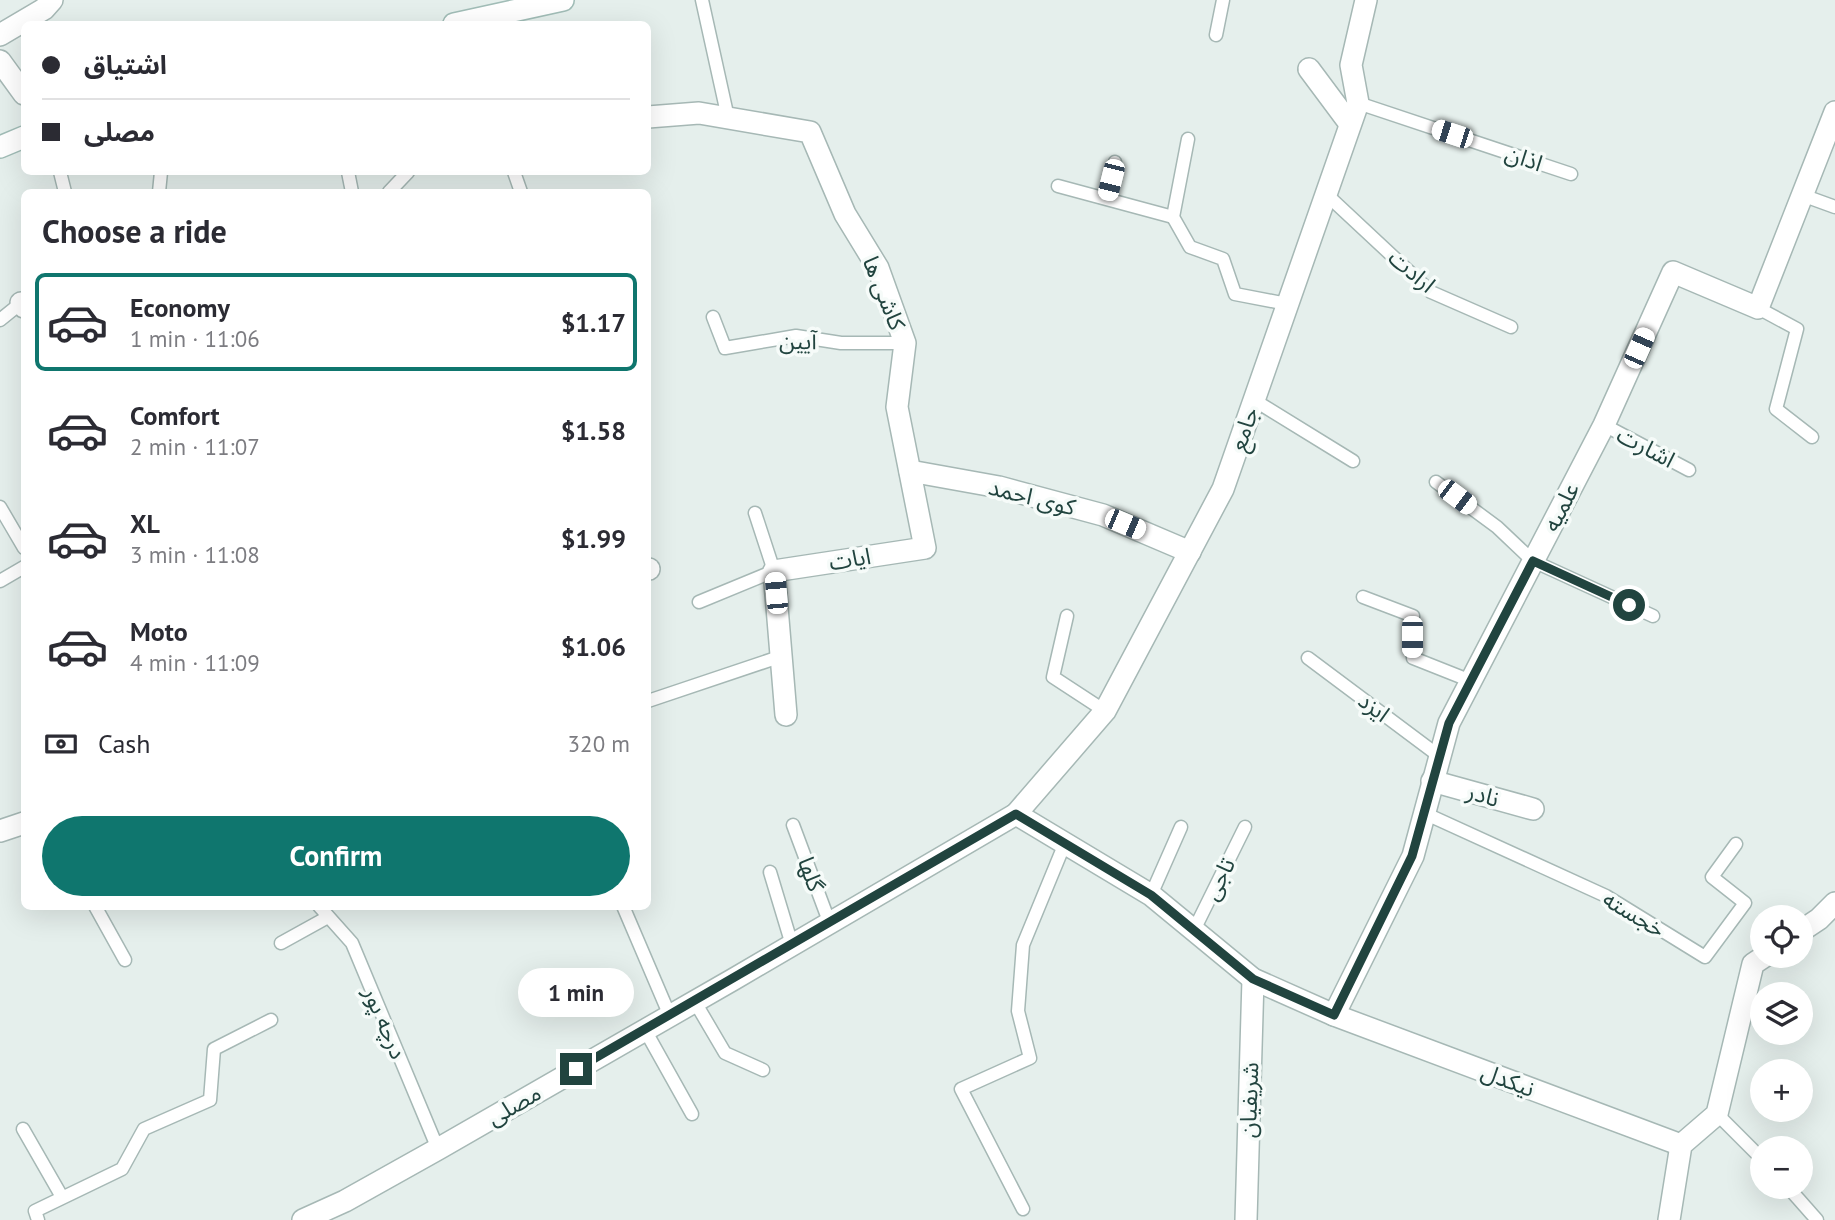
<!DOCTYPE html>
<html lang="en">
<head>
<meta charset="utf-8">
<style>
  :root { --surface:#fff; --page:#f7f7f7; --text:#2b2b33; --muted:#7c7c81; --line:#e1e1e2; --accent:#0f766e }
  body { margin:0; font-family:"PT Sans","Noto Sans Arabic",sans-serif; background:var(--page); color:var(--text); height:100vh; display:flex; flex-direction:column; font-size:26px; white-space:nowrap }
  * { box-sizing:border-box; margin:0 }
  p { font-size:23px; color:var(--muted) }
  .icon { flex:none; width:38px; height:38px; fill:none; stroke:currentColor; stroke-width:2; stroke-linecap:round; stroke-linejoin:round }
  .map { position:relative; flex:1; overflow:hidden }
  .sheet { position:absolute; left:21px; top:189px; width:630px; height:721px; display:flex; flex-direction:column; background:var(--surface); border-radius:10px; box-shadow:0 7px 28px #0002 }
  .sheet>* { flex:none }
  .banner { position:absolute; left:21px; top:21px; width:630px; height:154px; border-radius:10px; box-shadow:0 7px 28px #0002; display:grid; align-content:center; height:154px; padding:0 21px; background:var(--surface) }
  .controls { position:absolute; left:1750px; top:905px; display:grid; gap:14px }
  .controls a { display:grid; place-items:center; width:63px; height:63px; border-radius:50%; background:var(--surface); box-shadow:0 7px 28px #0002; font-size:35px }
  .end { position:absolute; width:32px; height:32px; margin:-16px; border:9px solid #21443f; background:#fff; box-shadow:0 0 0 4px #fff }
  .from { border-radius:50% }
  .bubble { position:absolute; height:49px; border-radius:24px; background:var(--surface); box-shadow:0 7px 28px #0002; font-size:23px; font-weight:600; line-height:49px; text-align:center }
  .car { position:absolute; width:21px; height:42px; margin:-21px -10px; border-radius:9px; box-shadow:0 0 5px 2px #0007; background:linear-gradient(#fff 24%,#345 0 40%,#fff 0 76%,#345 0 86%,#fff 0) }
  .banner b { display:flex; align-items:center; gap:24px; height:66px; font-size:26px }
  .banner b+b { border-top:2px solid var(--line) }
  .banner i { width:18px; height:18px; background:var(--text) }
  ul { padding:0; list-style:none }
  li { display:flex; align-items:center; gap:21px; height:98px; margin:0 14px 10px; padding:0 7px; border:4px solid transparent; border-radius:10px }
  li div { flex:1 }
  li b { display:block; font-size:26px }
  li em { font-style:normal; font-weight:600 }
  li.on { border-color:var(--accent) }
  li>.icon { width:63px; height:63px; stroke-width:1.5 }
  h2 { padding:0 21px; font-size:32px; line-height:84px }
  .pay { display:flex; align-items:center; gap:18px; height:77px; padding:0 21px; font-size:26px }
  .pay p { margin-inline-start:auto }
  .cta { display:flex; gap:14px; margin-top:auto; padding:14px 21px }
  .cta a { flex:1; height:80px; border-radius:42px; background:var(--accent); color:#fff; font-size:28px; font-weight:600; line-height:80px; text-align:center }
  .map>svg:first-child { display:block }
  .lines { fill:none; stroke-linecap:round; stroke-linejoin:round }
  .lane-casing { stroke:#a6b8b5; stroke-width:15 }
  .street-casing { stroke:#a6b8b5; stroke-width:24 }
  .secondary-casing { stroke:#a1bdb7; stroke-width:24 }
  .lane { stroke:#fff; stroke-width:12 }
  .street { stroke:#fff; stroke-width:21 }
  .secondary { stroke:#fff; stroke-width:21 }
  .route { stroke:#21443f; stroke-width:9 }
  .labels { text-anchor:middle; stroke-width:7; stroke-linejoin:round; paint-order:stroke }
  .street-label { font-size:23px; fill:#21443f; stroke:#f6fbf9 }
</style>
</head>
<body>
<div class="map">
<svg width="1835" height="1220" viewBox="0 0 1835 1220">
  <rect width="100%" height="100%" fill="#e5efec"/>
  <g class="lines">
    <defs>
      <g id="lane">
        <polyline points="702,0 728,118"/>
        <polyline points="1216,35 1223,0"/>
        <polyline points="1358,103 1571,174"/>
        <polyline points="1188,139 1173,217 1190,247 1223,259 1235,294 1287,304"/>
        <polyline points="60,172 65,192"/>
        <polyline points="348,172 352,192"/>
        <polyline points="514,172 521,192"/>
        <polyline points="1058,186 1173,217"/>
        <polyline points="159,192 161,172"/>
        <polyline points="389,192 408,172"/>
        <polyline points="1326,194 1431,292 1511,327"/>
        <polyline points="1802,195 1835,207"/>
        <polyline points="1106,198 1115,162"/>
        <polyline points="1758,308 1797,329 1776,409 1812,437"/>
        <polyline points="713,317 725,348 796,336 841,343 905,343"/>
        <polyline points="0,320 21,303 23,299"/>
        <polyline points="1254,400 1353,461"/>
        <polyline points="1604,425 1689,470"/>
        <polyline points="1436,482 1497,527 1533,561 1653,616"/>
        <polyline points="0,507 24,548"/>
        <polyline points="0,581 24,567"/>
        <polyline points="1363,597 1413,616 1413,658 1471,681"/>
        <polyline points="699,602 774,571 755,513"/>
        <polyline points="1067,616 1053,677 1105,711"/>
        <polyline points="1308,658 1439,756"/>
        <polyline points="648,701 782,656"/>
        <polyline points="1424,813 1606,896 1705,957 1745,903 1712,877 1736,844"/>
        <polyline points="793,825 830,924"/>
        <polyline points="770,872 792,945"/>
        <polyline points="1151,895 1181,827"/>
        <polyline points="95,906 125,960"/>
        <polyline points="319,906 352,943 438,1149"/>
        <polyline points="623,906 670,1016"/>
        <polyline points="1194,930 1245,827"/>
        <polyline points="281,943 328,917"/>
        <polyline points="695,1002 725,1053 763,1070"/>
        <polyline points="645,1030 692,1114"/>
        <polyline points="1717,1114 1762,1159"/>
        <polyline points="23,1129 62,1197"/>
        <polyline points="1787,1186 1817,1220"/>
        <polyline points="1023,1209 961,1089 1030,1058 1018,1011 1023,945 1065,843"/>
        <polyline points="38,1220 35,1211 122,1169 144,1129 210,1100 214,1049 271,1020"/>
      </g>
      <g id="street">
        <polyline points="0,35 44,9 52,0"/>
        <polyline points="0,61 24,94"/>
        <polyline points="1309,69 1350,124"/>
        <polyline points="648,117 699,113 810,132 845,214 878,268 905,343 897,407 925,548 774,571 786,715"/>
        <polyline points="21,303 24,307"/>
        <polyline points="910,471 999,487 1103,515 1190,552"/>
        <polyline points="648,569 649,569"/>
        <polyline points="1432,781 1533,809"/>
        <polyline points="1016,814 1151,895 1253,979 1334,1015 1413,856 1449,723 1604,425 1673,272 1758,308 1835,112"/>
        <polyline points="0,831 24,823"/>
        <polyline points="1801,931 1819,919 1835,903"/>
        <polyline points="1334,1015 1681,1145"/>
        <polyline points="303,1220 345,1201 438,1149 734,979 1016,814 1105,711 1223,489 1358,103 1351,65 1366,0"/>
        <polyline points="1246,1220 1253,979"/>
        <polyline points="1669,1220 1681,1145 1717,1114 1753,964 1765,956"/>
      </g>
      <g id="secondary">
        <polyline points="454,24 563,0"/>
        <polyline points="0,147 24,137"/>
      </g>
    </defs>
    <use href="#lane" class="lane-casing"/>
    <use href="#street" class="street-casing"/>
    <use href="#secondary" class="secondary-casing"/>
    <use href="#lane" class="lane"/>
    <use href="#street" class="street"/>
    <use href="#secondary" class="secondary"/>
  </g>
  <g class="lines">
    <polyline class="route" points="576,1069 1016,814 1151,895 1253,979 1334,1015 1412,856 1449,723 1533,561 1629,605"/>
  </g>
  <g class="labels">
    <g class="street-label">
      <text transform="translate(1524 158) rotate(19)" y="8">اذان</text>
      <text transform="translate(1412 271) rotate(40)" y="8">ارادت</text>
      <text transform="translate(884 293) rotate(68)" y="8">کاشی ها</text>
      <text transform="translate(798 341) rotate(1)" y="8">آیین</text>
      <text transform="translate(1244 429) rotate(-71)" y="8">جامع</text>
      <text transform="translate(1646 447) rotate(28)" y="8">اشارت</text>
      <text transform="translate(1032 497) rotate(14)" y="8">کوی احمد</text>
      <text transform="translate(1561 507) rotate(-63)" y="8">علمیه</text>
      <text transform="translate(850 559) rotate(-9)" y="8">ایات</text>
      <text transform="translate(1374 707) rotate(37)" y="8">ایزد</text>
      <text transform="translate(1483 795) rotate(16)" y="8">نادر</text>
      <text transform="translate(811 874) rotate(70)" y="8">گلها</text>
      <text transform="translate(1219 879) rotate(-64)" y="8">تاجی</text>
      <text transform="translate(1634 914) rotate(31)" y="8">خجسته</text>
      <text transform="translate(385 1023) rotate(67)" y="8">درچه پور</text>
      <text transform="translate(1508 1080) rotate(21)" y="8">نیکدل</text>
      <text transform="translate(1249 1100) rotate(-88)" y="8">شریفیان</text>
      <text transform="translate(514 1105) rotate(-30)" y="8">مصلی</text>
    </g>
  </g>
</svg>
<div class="controls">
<a><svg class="icon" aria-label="locate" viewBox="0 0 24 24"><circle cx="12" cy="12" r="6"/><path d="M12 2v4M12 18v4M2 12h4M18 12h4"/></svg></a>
<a><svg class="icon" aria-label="layers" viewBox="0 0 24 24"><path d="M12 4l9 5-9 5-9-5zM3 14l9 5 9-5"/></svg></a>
<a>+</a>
<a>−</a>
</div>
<i class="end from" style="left:1629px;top:605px"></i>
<i class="end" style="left:576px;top:1069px"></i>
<div class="bubble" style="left:518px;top:968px;width:116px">1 min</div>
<i class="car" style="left:1452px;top:134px;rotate:288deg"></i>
<i class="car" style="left:1111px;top:180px;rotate:194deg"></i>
<i class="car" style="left:1639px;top:348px;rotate:24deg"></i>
<i class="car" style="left:1457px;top:497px;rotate:127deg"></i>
<i class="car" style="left:1125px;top:524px;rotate:113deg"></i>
<i class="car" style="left:776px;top:593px;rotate:355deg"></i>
<i class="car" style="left:1412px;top:637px;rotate:180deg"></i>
<div class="banner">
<b><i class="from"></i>اشتیاق</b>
<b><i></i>مصلی</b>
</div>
<section class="sheet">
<h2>Choose a ride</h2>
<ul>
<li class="on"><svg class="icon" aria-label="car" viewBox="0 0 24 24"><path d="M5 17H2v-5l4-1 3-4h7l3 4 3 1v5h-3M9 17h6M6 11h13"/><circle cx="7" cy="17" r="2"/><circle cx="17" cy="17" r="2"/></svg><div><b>Economy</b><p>1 min · 11:06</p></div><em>$1.17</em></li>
<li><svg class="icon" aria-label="car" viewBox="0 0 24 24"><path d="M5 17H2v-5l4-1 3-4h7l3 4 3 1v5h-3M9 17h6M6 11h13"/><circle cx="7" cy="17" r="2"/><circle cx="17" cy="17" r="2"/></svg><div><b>Comfort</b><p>2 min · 11:07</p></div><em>$1.58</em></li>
<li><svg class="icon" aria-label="car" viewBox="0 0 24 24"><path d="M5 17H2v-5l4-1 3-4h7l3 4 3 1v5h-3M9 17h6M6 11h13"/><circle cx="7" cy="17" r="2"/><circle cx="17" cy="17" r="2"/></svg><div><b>XL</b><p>3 min · 11:08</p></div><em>$1.99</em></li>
<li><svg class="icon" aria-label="car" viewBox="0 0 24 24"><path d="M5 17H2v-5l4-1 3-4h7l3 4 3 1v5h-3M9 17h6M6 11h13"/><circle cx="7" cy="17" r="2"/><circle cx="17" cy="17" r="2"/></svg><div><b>Moto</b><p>4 min · 11:09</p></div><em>$1.06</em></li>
</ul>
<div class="pay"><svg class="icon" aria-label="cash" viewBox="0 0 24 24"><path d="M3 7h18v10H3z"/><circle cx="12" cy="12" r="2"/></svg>Cash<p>320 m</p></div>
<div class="cta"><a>Confirm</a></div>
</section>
</div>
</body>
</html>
